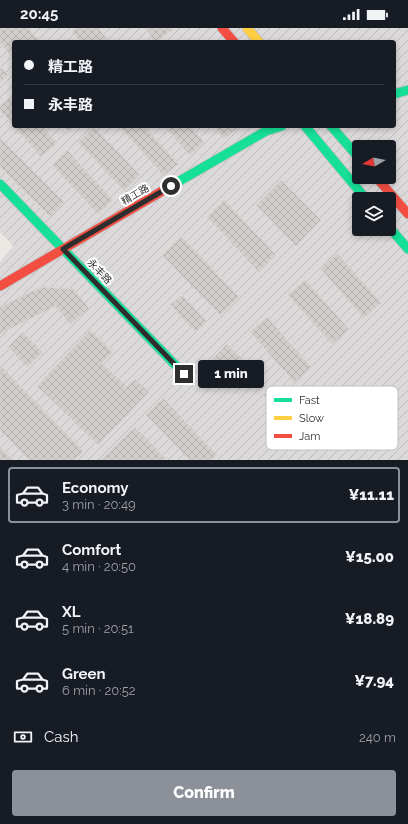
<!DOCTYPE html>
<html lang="en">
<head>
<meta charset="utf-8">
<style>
  :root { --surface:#171b24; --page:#20242c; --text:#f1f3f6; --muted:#9ea1a6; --line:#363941; --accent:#8c9099 }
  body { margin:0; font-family:Raleway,"Noto Sans SC",sans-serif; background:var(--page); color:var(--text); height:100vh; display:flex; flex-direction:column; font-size:15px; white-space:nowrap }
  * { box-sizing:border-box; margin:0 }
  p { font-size:13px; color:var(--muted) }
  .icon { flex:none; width:22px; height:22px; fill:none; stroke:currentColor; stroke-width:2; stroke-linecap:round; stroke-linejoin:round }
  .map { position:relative; height:432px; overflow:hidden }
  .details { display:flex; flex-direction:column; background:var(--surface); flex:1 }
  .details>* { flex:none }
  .top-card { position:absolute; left:12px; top:12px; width:384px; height:88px; border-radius:4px; box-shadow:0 2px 6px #0003; display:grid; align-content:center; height:88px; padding:0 12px; background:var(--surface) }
  .needle { width:26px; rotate:260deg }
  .tools { position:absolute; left:352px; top:112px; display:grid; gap:8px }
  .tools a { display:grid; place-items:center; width:44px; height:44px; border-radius:4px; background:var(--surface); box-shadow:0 2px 6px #0003; font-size:20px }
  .end { position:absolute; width:18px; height:18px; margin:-9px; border:5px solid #2e2e2e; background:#fff; box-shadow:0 0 0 2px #fff }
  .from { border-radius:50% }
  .bubble { position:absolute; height:28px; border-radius:4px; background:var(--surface); box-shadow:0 2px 6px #0003; font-size:13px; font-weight:800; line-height:28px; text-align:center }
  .top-card b { display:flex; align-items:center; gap:14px; height:38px; font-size:15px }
  .top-card b+b { border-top:1px solid var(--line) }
  .top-card i { width:10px; height:10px; background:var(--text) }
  ul { padding:7px 0 0; list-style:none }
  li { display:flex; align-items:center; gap:12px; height:56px; margin:0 8px 6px; padding:0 4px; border:2px solid transparent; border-radius:4px }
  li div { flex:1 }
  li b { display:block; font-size:15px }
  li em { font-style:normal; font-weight:800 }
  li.current { border-color:var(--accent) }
  li>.icon { width:36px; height:36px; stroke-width:1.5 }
  .pay { display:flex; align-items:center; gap:10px; height:44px; padding:0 12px; font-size:15px }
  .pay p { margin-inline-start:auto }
  .button { display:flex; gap:8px; margin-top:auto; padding:8px 12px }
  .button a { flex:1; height:46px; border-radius:4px; background:var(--accent); color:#fff; font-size:16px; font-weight:800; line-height:46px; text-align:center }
  .status { display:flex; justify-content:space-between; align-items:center; height:28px; padding:0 20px; background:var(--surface); direction:ltr }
  .status svg { height:11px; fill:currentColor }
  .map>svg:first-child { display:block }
  .industrial { fill:url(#industrial-furrows); fill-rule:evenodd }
  .building { fill:url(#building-cross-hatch); stroke:#d7d4d0 }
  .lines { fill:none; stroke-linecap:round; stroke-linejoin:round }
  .fast-casing { stroke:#c5c4c5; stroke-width:11 }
  .slow-casing { stroke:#c5c4c5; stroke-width:11 }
  .jam-casing { stroke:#c5c4c5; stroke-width:11 }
  .fast { stroke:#16e098; stroke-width:9 }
  .slow { stroke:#ffcf43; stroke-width:9 }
  .jam { stroke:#f24e42; stroke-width:9 }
  .route { stroke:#2e2e2e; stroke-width:5 }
  .labels { text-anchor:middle; stroke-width:4; stroke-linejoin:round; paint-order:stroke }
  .street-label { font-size:10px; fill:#2e2e2e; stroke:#fff }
  .key { fill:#fff; stroke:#c0c0c0; stroke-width:1 }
  .key-label { font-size:11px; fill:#2e2e2e }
</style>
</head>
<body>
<div class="status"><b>20:45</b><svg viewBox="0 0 49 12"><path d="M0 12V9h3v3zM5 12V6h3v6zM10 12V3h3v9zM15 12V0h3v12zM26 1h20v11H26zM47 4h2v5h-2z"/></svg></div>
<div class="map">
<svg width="408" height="432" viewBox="0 0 408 432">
  <defs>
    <pattern id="industrial-furrows" width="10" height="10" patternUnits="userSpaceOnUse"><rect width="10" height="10" fill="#dcd9db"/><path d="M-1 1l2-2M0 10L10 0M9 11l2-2" fill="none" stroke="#bdbbbc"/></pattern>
    <pattern id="building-cross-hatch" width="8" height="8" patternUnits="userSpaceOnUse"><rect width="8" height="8" fill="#d1cecb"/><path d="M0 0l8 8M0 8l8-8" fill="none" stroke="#b4b1af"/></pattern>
  </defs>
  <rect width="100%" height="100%" fill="#ece8e4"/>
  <path class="industrial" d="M 0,0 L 408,0 L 408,432 L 0,432 L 0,234 L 13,218 L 0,204 ZM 14,14 L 394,14 L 394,98 L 14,98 ZM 359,119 L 389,119 L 389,149 L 359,149 ZM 359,171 L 389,171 L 389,201 L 359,201 Z"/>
  <g class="building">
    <polygon points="0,0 28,0 40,13 38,14 14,14 14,31 0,15"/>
    <polygon points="76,0 98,0 110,14 81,14 72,4"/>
    <polygon points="145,0 172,0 173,2 155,14"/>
    <polygon points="0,39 8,47 0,55"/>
    <polygon points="14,66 14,98 0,82 0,78"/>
    <polygon points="14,98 42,98 57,115 41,129"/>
    <polygon points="63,98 75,98 69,104"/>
    <polygon points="119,98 144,98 178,136 164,148"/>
    <polygon points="164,98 190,98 204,114 190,127"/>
    <polygon points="214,98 240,98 224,111"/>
    <polygon points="94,99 140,147 124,163 78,114"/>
    <polygon points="0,110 64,174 50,189 0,139"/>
    <polygon points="67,122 113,172 98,186 52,137"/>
    <polygon points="281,152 321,192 296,218 256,177"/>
    <polygon points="224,172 276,227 259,244 207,189"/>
    <polygon points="181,208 239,269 220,287 162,227"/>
    <polygon points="337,225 381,275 364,290 320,240"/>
    <polygon points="305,252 349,301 332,316 288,267"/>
    <polygon points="41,259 73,261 89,280 71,296 55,278 0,306 0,279"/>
    <polygon points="182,267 207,294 196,304 170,277"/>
    <polygon points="267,289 311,339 294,354 250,304"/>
    <polygon points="90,302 113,324 102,335 127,359 135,351 149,364 98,417 37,358"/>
    <polygon points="23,304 43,324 27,339 8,319"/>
    <polygon points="227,316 254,342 237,360 210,334"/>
    <polygon points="0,337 83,423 74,432 29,432 0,402"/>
    <polygon points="272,359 287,375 278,383 263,367"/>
    <polygon points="163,370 217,427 211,432 190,432 146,387"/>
    <polygon points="135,399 167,432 101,432"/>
    <polygon points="0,419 13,432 0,432"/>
  </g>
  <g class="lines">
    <defs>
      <g id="fast">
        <polyline points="394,66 408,62"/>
        <polyline points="305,98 366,171"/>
        <polyline points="331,98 359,130"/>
        <polyline points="0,156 184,346"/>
        <polyline points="164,162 266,103 282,98"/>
        <polyline points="389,199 408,221"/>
      </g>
      <polyline id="slow" points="247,0 259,14"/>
      <g id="jam">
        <polyline points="222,0 234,14"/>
        <polyline points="376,149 408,186"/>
        <polyline points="0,258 164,162"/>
      </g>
    </defs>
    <use href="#fast" class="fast-casing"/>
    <use href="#slow" class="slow-casing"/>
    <use href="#jam" class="jam-casing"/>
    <use href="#fast" class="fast"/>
    <use href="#slow" class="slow"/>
    <use href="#jam" class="jam"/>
  </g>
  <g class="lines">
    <polyline class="route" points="171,158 63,221 184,346"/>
  </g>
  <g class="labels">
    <g class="street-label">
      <text transform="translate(135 166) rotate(-30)" y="4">精工路</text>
      <text transform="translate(100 243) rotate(46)" y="4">永丰路</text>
    </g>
  </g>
  <rect x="266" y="358" width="132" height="64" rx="6" class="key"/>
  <rect x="274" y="370" width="18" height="4" fill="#16e098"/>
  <rect x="274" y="388" width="18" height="4" fill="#ffcf43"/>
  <rect x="274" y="406" width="18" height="4" fill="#f24e42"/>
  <g class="key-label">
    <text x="299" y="376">Fast</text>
    <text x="299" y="394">Slow</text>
    <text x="299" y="412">Jam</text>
  </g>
</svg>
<div class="tools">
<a><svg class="needle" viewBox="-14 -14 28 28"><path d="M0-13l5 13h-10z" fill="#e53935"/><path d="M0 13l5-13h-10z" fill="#9ea1a6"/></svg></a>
<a><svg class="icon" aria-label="layers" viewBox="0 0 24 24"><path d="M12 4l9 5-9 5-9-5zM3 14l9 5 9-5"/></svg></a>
</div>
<i class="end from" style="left:171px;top:158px"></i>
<i class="end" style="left:184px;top:346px"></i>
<div class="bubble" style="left:198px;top:332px;width:66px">1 min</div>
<div class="top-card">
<b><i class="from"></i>精工路</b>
<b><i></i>永丰路</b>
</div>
</div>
<section class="details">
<ul>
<li class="current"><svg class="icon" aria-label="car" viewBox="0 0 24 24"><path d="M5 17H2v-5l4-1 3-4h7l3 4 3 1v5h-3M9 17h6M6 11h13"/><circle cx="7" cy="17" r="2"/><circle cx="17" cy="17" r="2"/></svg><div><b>Economy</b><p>3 min · 20:49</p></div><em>¥11.11</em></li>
<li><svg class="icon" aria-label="car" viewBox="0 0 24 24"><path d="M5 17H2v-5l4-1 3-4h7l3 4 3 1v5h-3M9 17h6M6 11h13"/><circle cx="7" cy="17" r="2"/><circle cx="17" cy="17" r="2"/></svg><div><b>Comfort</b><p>4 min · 20:50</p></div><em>¥15.00</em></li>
<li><svg class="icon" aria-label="car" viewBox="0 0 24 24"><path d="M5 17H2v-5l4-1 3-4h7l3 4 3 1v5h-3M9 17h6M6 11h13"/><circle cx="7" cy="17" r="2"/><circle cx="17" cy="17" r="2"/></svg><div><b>XL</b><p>5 min · 20:51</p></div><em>¥18.89</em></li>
<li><svg class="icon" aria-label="car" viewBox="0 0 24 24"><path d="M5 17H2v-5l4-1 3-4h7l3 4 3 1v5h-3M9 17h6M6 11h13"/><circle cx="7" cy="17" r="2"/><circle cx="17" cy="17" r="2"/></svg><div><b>Green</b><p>6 min · 20:52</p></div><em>¥7.94</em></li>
</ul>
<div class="pay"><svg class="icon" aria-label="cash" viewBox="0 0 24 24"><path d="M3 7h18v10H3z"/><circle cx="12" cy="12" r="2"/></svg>Cash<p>240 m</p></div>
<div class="button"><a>Confirm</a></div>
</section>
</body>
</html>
